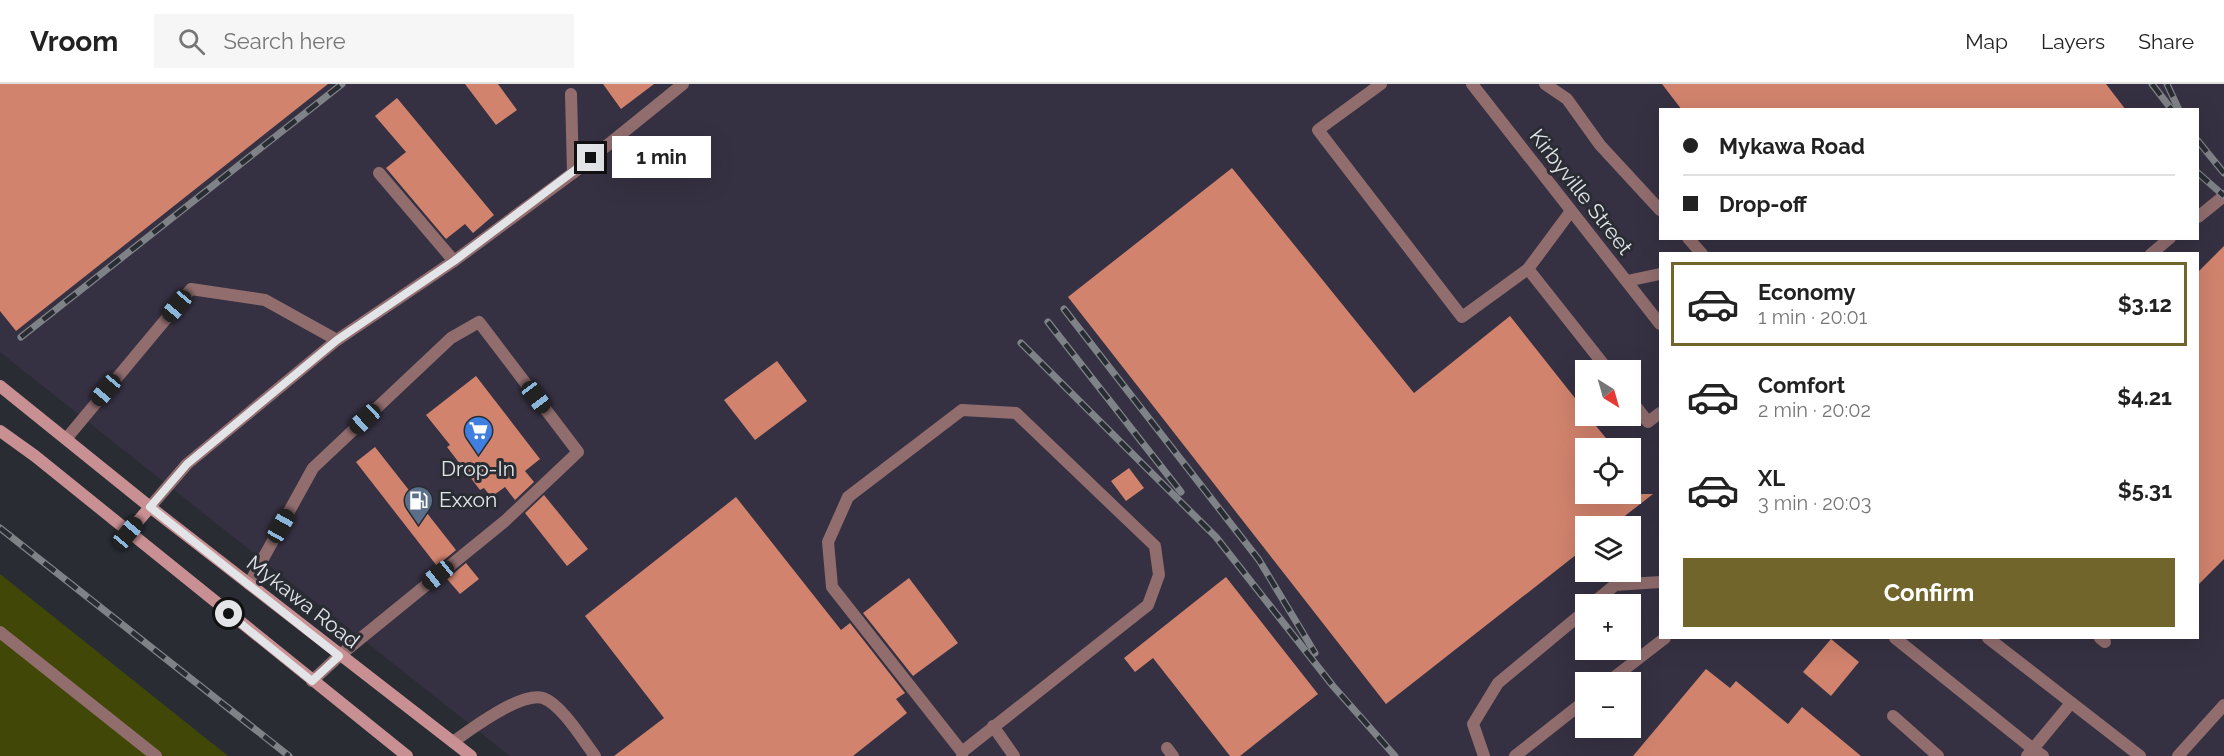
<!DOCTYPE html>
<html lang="en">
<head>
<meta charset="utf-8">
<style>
  :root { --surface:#fff; --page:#f6f6f6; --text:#222; --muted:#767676; --line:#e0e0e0; --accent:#71652b }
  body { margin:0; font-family:Raleway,sans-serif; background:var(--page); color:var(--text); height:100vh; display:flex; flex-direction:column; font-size:22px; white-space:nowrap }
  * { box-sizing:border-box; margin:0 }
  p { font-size:20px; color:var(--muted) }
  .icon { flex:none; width:33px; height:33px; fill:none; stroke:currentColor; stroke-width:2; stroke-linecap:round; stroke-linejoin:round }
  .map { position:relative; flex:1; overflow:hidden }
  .panel { position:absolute; left:1659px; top:168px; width:540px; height:387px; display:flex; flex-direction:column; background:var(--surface); border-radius:0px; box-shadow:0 6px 24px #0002 }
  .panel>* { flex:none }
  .banner { position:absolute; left:1659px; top:24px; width:540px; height:132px; border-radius:0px; box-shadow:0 6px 24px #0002; display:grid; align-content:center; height:132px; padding:0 24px; background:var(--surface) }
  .needle { width:39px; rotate:143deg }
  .controls { position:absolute; left:1575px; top:276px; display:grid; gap:12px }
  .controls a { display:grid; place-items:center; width:66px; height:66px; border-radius:0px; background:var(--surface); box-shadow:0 6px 24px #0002; font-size:30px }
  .end { position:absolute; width:27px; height:27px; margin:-14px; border:8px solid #e2e4e8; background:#111; box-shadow:0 0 0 3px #111 }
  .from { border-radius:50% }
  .bubble { position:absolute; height:42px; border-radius:0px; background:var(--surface); box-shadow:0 6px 24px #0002; font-size:20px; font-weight:700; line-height:42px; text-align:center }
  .car { position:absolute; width:18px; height:36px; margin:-18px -9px; border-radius:8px; box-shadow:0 0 4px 2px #0007; background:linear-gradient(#222 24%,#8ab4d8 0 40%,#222 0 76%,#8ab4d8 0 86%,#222 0) }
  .banner b { display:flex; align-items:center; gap:21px; height:57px; font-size:22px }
  .banner b+b { border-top:2px solid var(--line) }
  .banner i { width:15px; height:15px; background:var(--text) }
  ul { padding:10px 0 0; list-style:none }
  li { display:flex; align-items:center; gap:18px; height:84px; margin:0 12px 9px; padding:0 12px; border:3px solid transparent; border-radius:0px }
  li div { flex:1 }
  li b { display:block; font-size:22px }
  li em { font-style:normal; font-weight:700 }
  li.current { border-color:var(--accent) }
  li>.icon { width:54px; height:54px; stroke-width:1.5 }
  .button { display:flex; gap:12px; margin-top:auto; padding:12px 24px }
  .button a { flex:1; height:69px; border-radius:0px; background:var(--accent); color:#fff; font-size:24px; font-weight:700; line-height:69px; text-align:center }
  header { display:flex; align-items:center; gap:36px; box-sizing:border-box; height:84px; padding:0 30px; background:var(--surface); border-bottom:2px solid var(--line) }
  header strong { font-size:28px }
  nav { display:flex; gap:33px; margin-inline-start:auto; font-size:21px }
  .search { width:420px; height:54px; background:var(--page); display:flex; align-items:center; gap:15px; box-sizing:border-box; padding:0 21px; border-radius:0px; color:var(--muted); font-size:22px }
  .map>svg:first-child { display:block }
  .industrial { fill:#363142; fill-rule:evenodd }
  .green { fill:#414706 }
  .building { fill:#d1836d }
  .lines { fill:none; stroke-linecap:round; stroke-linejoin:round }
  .service { stroke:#916d6e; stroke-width:12 }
  .minor { stroke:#916d6e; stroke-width:12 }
  .tertiary { stroke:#916d6e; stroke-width:12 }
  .secondary { stroke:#c99093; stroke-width:12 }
  .rail-casing { stroke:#7f8287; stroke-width:7 }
  .rail { stroke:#292d33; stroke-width:4.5; stroke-dasharray:14; stroke-linecap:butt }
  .route { stroke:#e2e4e8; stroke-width:8 }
  .labels { text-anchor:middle; stroke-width:6; stroke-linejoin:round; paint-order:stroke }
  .street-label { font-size:21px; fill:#e2e4e8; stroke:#292d33 }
  .poi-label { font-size:21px; fill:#e2e4e8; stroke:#292d33 }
</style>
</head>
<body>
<header>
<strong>Vroom</strong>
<div class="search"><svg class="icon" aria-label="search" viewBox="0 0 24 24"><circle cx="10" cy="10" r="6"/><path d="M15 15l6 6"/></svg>Search here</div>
<nav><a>Map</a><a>Layers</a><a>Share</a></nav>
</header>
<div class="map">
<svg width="2224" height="672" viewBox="0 0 2224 672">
  <rect width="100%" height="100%" fill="#292d33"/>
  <path class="industrial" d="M 0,0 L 2224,0 L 2224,672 L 510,672 L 0,268 ZM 1660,26 L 2198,26 L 2198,154 L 1660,154 ZM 1660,170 L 2198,170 L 2198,554 L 1660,554 ZM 1586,286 L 1630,286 L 1630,332 L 1586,332 ZM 1586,364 L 1630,364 L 1630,410 L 1586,410 ZM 1586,442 L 1630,442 L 1630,488 L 1586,488 ZM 1586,520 L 1630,520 L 1630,566 L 1586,566 ZM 1586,598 L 1630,598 L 1630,644 L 1586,644 Z"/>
  <polygon class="green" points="0,490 228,672 0,672"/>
  <g class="building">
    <polygon points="0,0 328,0 16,247 0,227"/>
    <polygon points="465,0 498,0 517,26 496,41"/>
    <polygon points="603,0 654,0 621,25"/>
    <polygon points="1662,0 2106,0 2126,26 1682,26"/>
    <polygon points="397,14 494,131 473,149 465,140 446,155 386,84 406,68 375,32"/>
    <polygon points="1232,84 1414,309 1510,232 1586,328 1586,332 1588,332 1614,364 1586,364 1586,410 1653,410 1612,442 1586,442 1586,463 1386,620 1068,213"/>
    <polygon points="2224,162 2224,475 2198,501 2198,188"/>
    <polygon points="777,277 807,317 755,356 724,316"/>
    <polygon points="476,292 540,375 525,387 534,398 515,416 505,403 491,413 484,404 480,406 447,363 450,361 426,331"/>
    <polygon points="375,363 456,466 437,482 356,378"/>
    <polygon points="1129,384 1144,404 1126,417 1111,397"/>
    <polygon points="544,411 588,465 567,482 525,429"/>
    <polygon points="736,413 841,546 850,539 905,609 896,615 907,629 853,672 614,672 664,634 585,532"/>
    <polygon points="466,479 479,495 460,510 447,495"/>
    <polygon points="1226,493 1318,610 1240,672 1230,672 1153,574 1135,588 1124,574"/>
    <polygon points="909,494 958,559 913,592 863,529"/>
    <polygon points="1831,555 1859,578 1831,612 1803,588"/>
    <polygon points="1706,585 1730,604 1736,597 1788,640 1802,623 1861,672 1633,672"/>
  </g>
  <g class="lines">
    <g class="service">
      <polyline points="1381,0 1318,46 1462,233 1528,185 1571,127"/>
      <polyline points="1545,0 1567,15 1600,61 1660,126"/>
      <polyline points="571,10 573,89 683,0"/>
      <polyline points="379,89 454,177"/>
      <polyline points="1688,154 1702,170"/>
      <polyline points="1528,185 1608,286"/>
      <polyline points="1627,197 1660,190"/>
      <polyline points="1630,315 1648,338 1660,329"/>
      <polyline points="66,355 191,205 265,216 337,256"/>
      <polyline points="150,423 187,380 337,256 454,177 573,89"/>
      <polyline points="249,500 313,384 451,254 479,238 578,368 505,437 339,572"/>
      <polyline points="1592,520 1615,501 1660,498"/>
      <polyline points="0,548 156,672"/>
      <polyline points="1895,554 2033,665 2071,619"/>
      <polyline points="2100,554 2105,558"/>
      <polyline points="1893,632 1938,672"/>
      <polyline points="993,642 1014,672"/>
      <path d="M 453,658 C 471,645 520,608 543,614 C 561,620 583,656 595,672"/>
      <polyline points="1167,664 1173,672"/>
      <polyline points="962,668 1148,521 1159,491 1155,462 1016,329 962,326 848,413 828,458 832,503 962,668 962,672"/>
      <polyline points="1484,672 1473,640 1498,599 1586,526"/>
      <polyline points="2027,672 2033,665 2043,672"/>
      <polyline points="2178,672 2224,621"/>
    </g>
    <g class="minor">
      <polyline points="1472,0 1660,240"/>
      <polyline points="2198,133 2224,112"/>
      <polyline points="2151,170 2170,154"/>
      <polyline points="1988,554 2140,672"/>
      <polyline points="1608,598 1665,554"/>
      <polyline points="1515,672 1586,616"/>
    </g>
    <polyline class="tertiary" points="312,597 339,572"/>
    <g class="secondary">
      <polyline points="0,302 150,423 471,672"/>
      <polyline points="0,347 35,372 407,672"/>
      <polyline points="128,449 150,423"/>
    </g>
    <defs>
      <g id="rail">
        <polyline points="2152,0 2172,26"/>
        <polyline points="2167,0 2179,26"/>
        <polyline points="2198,57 2224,89"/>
        <polyline points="2198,89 2224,112"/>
        <polyline points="1064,225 1259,476 1315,569"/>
        <polyline points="1048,238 1181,408"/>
        <polyline points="21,253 342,0"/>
        <polyline points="1021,259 1216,453 1333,602 1395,672"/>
        <polyline points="0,444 289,672"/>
      </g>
    </defs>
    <use href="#rail" class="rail-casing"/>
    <use href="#rail" class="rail"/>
  </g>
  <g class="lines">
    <polyline class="route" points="229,530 312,597 339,572 150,423 187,380 337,256 454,177 591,74"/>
  </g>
  <defs>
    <symbol id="supermarket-pin" viewBox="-11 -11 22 30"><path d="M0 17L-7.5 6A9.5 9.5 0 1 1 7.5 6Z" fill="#3f7fe0" stroke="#292d33"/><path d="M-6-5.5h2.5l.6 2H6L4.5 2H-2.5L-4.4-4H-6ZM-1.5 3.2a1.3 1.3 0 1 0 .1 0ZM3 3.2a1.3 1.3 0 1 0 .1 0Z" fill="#fff"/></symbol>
    <symbol id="fuel-pin" viewBox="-11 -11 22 30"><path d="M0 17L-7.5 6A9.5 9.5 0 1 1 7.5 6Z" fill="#5c6f8a" stroke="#292d33"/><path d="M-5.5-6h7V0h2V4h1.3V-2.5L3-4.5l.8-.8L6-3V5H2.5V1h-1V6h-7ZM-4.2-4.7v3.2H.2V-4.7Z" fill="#fff"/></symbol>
  </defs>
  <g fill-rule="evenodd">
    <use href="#supermarket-pin" x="462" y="330" width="33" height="45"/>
    <use href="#fuel-pin" x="402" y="400" width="33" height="45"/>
  </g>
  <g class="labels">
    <g class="street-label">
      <text transform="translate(1581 108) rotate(52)" y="7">Kirbyville Street</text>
      <text transform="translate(303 518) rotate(38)" y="7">Mykawa Road</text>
    </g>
    <g class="poi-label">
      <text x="478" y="392">Drop-In</text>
      <text x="439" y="423" text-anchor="start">Exxon</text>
    </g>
  </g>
</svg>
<div class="controls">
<a><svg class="needle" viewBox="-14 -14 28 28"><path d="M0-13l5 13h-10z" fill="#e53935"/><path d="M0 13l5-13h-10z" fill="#767676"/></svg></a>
<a><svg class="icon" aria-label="locate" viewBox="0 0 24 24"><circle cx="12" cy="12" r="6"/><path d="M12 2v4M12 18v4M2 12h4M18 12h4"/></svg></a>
<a><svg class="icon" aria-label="layers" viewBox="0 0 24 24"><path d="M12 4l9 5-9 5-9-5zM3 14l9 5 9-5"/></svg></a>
<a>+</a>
<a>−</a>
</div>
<i class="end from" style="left:229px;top:530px"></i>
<i class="end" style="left:591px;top:74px"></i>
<div class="bubble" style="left:612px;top:52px;width:99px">1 min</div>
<i class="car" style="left:177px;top:222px;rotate:220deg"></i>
<i class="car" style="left:106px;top:306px;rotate:220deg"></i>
<i class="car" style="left:536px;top:313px;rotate:143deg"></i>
<i class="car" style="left:365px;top:335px;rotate:227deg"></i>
<i class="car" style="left:281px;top:442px;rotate:29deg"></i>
<i class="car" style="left:128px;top:449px;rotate:40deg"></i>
<i class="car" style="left:438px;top:491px;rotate:231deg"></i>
<div class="banner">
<b><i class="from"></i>Mykawa Road</b>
<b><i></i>Drop-off</b>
</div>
<section class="panel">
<ul>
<li class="current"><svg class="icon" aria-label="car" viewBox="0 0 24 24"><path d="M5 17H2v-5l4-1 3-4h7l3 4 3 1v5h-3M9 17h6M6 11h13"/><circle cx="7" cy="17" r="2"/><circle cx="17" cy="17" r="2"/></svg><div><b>Economy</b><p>1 min · 20:01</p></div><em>$3.12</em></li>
<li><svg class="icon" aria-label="car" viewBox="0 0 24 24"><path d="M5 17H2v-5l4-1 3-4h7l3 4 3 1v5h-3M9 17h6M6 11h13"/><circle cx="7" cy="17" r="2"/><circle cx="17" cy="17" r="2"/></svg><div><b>Comfort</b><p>2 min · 20:02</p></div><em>$4.21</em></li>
<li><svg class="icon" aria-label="car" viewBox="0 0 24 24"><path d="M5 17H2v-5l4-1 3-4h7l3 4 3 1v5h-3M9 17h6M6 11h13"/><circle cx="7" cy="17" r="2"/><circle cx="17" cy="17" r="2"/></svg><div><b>XL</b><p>3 min · 20:03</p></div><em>$5.31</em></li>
</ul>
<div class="button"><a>Confirm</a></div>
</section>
</div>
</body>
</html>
